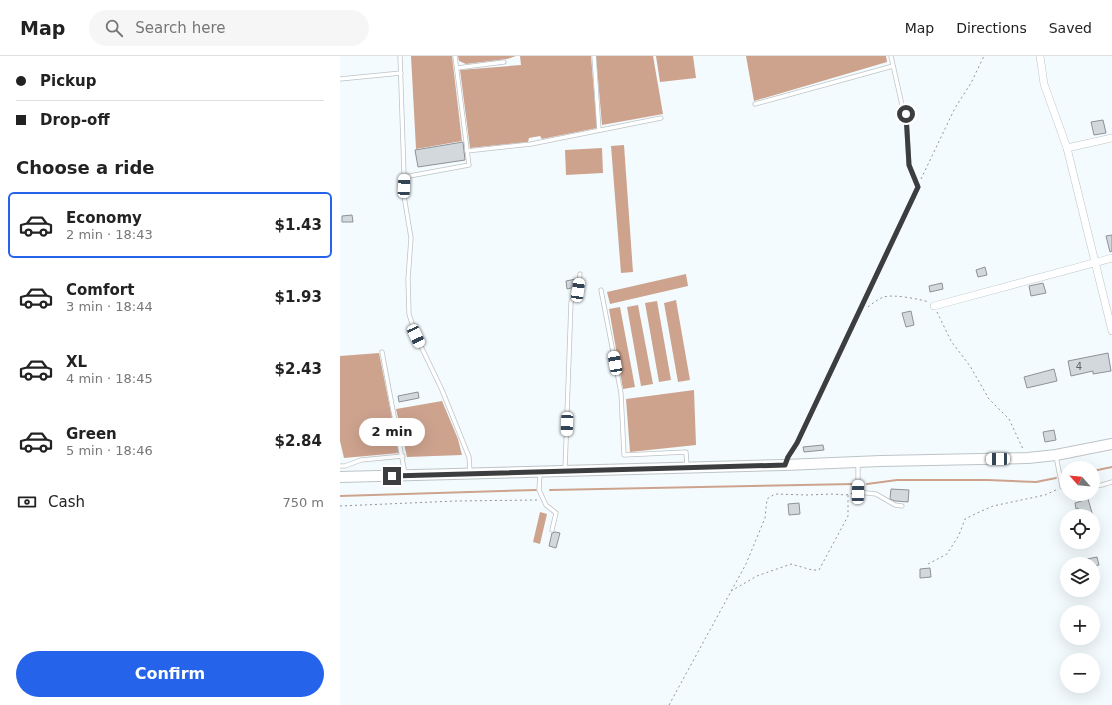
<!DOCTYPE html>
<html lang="en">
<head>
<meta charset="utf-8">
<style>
  :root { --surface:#fff; --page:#f6f6f6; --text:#222; --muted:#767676; --line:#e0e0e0; --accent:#2563eb }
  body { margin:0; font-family:"DejaVu Sans",sans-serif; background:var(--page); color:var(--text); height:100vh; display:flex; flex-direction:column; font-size:15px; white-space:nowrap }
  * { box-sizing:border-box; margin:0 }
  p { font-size:13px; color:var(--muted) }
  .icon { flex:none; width:22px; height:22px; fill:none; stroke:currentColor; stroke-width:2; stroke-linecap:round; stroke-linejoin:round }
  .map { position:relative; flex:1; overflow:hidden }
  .details { display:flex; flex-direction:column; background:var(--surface); width:340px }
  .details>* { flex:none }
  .hud { display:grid; align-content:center; height:88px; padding:0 16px; background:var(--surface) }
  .needle { width:26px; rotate:297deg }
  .fabs { position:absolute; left:720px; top:405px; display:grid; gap:8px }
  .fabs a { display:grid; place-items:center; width:40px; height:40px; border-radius:50%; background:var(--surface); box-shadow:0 4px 16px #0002; font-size:20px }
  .end { position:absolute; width:18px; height:18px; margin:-9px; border:5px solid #3b3d3f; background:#fff; box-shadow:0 0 0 2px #fff }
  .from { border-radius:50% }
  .bubble { position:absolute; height:28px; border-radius:14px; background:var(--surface); box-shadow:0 4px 16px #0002; font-size:13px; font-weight:700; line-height:28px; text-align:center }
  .car { position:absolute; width:12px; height:24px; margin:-12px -6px; border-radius:5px; box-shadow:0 0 3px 1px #0007; background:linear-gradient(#fff 24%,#345 0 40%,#fff 0 76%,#345 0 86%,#fff 0) }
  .hud b { display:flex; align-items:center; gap:14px; height:38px; font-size:15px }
  .hud b+b { border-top:1px solid var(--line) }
  .hud i { width:10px; height:10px; background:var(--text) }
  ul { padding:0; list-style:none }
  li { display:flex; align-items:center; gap:12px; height:66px; margin:0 8px 6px; padding:0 8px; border:2px solid transparent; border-radius:6px }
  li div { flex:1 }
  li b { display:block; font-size:15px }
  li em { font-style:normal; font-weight:700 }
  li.active { border-color:var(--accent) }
  li>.icon { width:36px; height:36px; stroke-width:1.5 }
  h2 { padding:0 16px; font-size:18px; line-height:48px }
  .pay { display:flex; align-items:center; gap:10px; height:44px; padding:0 16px; font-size:15px }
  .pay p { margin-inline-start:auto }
  .primary-button { display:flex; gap:8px; margin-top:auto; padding:8px 16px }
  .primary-button a { flex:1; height:46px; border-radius:24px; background:var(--accent); color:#fff; font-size:16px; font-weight:700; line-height:46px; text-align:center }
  header { display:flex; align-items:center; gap:24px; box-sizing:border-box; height:56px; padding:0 20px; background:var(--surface); border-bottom:1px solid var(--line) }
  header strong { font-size:19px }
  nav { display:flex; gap:22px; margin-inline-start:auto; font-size:14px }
  .search { width:280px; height:36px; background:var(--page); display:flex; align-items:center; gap:10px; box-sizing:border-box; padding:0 14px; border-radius:22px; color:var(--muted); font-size:15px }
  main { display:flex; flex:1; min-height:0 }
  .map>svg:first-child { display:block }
  .water { fill:#cda38e }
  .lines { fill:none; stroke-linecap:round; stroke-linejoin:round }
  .stream { stroke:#cda38e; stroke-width:2 }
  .building { fill:#d2d8dc; stroke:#8c9295 }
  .lane-casing { stroke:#bdc4c7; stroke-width:5 }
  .street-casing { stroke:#bdc4c7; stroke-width:8 }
  .secondary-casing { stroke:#bdc4c7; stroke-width:12 }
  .path { stroke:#909496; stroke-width:1; stroke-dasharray:2 3; stroke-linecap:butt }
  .lane { stroke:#fff; stroke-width:3.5 }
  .street { stroke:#fff; stroke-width:7 }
  .secondary { stroke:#fff; stroke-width:10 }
  .route { stroke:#3b3d3f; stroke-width:5 }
  .labels { text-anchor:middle; stroke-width:3; stroke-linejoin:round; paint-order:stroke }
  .number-label { font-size:10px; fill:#616466 }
</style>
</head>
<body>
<header>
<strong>Map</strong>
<div class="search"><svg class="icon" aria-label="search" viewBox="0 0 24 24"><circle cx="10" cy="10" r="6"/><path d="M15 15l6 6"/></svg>Search here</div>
<nav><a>Map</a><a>Directions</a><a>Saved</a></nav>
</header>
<main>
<section class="details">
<div class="hud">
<b><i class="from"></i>Pickup</b>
<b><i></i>Drop-off</b>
</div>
<h2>Choose a ride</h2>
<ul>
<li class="active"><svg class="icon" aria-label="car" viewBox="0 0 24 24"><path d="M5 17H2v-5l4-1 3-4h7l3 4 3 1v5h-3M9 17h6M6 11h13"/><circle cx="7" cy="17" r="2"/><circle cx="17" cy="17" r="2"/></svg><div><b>Economy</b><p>2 min · 18:43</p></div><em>$1.43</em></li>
<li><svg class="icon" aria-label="car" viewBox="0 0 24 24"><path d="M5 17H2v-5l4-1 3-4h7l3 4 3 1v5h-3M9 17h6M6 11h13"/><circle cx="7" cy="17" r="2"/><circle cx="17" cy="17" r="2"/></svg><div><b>Comfort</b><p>3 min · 18:44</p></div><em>$1.93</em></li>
<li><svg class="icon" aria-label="car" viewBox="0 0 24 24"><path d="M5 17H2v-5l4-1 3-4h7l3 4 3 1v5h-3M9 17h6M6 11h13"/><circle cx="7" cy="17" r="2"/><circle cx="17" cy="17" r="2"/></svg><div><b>XL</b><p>4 min · 18:45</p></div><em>$2.43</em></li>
<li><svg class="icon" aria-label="car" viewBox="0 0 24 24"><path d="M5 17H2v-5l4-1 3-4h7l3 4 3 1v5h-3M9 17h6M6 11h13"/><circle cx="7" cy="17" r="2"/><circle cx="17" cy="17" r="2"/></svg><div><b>Green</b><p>5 min · 18:46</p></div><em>$2.84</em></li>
</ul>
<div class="pay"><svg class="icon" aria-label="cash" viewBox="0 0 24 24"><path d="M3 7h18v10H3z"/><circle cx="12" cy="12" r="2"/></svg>Cash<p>750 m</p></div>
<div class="primary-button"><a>Confirm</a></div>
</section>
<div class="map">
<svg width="772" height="649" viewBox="0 0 772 649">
  <rect width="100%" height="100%" fill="#f4fbfe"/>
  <g class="water">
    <polygon points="71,0 112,0 122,85 76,93"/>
    <polygon points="118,0 176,0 167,3 126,8 119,5"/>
    <polygon points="180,0 251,0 257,72 202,83 200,80 189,82 188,86 130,92 120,14 181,9"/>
    <polygon points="256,0 313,0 323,58 262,69"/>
    <polygon points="316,0 353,0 356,22 320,26"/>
    <polygon points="406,0 546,0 547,6 414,45"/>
    <polygon points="284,89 293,216 281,217 271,90"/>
    <polygon points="262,92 263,117 226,119 225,94"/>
    <polygon points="346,218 348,230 270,248 267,236"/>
    <polygon points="336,244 350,324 338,326 324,247"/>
    <polygon points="317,245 331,324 319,326 305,247"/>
    <polygon points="298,249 313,328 301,330 287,251"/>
    <polygon points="280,251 295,331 283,333 269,253"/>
    <polygon points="39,297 59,397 4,402 0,385 0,300"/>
    <polygon points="354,334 356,389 290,396 286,343"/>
    <polygon points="102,345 118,383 122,399 67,401 56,353"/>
    <polygon points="200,456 207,458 200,488 193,486"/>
  </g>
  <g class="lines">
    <g class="stream">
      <polyline points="753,415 772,411"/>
      <polyline points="726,420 727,420"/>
      <polyline points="527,428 557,424 648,424 696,426 716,422"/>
      <polyline points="210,434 514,428"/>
      <polyline points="0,440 196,434"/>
    </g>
  </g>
  <g class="building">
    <polygon points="763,64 766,77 754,79 751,66"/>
    <polygon points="123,86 125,104 78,111 75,94"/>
    <polygon points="12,159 13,166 2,166 2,160"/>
    <polygon points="772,179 772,195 770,196 766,180"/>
    <polygon points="645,211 647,219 638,221 636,214"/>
    <polygon points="236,223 235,231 227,233 226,225"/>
    <polygon points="602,227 603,233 590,236 589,230"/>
    <polygon points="703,227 706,237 691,240 689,230"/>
    <polygon points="571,255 574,269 566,271 562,257"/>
    <polygon points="768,297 771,315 753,318 753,315 731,320 728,305"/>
    <polygon points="714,313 717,325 687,332 684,321"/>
    <polygon points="78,336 79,342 59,346 58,340"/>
    <polygon points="714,374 716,384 705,386 703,376"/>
    <polygon points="483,389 484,394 464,396 463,391"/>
    <polygon points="551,433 569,434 568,446 555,445 550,443"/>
    <polygon points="748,443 753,460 740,460 738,452 736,453 735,447"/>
    <polygon points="459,447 460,458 449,459 448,448"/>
    <polygon points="215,476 220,477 216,492 209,490 212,477"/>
    <polygon points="757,501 759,509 753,510 753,508 748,508 747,503"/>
    <polygon points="590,512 591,521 580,522 580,513"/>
  </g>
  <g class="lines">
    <defs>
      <g id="lane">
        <polyline points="60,0 64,118 64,140 71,182 68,223 69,258 76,280 102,334 129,401 130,416"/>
        <polyline points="254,0 259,74"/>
        <polyline points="117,12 164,6"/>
        <polyline points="0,23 61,17"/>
        <polyline points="415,48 553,10"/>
        <polyline points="127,95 191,88 321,62"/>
        <polyline points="64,121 129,109 115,0"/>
        <polyline points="261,234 281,337 284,399 346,396 347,410"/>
        <polyline points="42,296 65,418"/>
        <polyline points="716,400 722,431 727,431"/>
        <polyline points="518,407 518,436 536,438 555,449 562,450"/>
        <polyline points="446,408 448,401 457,387 578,131 569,109 566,58 562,49 551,0"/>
        <polyline points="0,410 5,410 21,404 63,400"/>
        <polyline points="225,414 231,246 238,234 240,218"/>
        <polyline points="200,416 199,434 206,449 216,457 212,474"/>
        <polyline points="753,430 762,429 772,426"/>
      </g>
      <g id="street">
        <polyline points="700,0 704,28 727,92 772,275"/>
        <polyline points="727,92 772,82"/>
        <polyline points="594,250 772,202"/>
      </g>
      <polyline id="secondary" points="0,421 445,409 541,405 688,402 716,399 772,388"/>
    </defs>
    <use href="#lane" class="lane-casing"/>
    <use href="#street" class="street-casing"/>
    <use href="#secondary" class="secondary-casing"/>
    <g class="path">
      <polyline points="581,123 615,52 631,27 644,0"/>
      <path d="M 528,251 C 533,247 538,243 544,241 C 553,238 579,243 589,246"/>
      <polyline points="597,256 611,285 630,310 649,343 669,363 683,393"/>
      <polyline points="0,450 116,445 197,444"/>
      <polyline points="588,508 607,498 619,479 625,463 635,458 653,450 705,439 718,433"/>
      <polyline points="391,535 417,520 451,508 472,514 479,514 508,460 508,439"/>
      <polyline points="329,649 406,508 425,462 427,443 435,438 467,439 492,438 506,439 513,437"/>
    </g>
    <use href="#lane" class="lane"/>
    <use href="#street" class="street"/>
    <use href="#secondary" class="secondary"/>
  </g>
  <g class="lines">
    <polyline class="route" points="52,420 445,409 448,401 457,387 578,131 569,109 566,58"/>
  </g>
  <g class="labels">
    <g class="number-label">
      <text x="739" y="314">4</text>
    </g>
  </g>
</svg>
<div class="fabs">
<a><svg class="needle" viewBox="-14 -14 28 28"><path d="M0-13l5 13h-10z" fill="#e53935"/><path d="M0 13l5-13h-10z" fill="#767676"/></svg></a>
<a><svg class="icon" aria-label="locate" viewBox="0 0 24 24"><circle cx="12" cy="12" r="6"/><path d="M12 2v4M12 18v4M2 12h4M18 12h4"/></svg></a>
<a><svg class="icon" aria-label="layers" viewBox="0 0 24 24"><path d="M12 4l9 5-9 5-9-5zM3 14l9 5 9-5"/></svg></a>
<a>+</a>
<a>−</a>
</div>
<i class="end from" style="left:566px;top:58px"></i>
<i class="end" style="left:52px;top:420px"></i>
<div class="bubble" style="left:19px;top:362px;width:66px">2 min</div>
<i class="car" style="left:64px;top:130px;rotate:2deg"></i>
<i class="car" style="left:238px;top:234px;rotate:8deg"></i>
<i class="car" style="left:76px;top:280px;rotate:155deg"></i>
<i class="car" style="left:275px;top:307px;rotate:350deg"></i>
<i class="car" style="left:227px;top:368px;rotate:182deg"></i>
<i class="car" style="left:658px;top:403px;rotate:269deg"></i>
<i class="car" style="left:518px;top:436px;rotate:1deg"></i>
</div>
</main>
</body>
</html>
